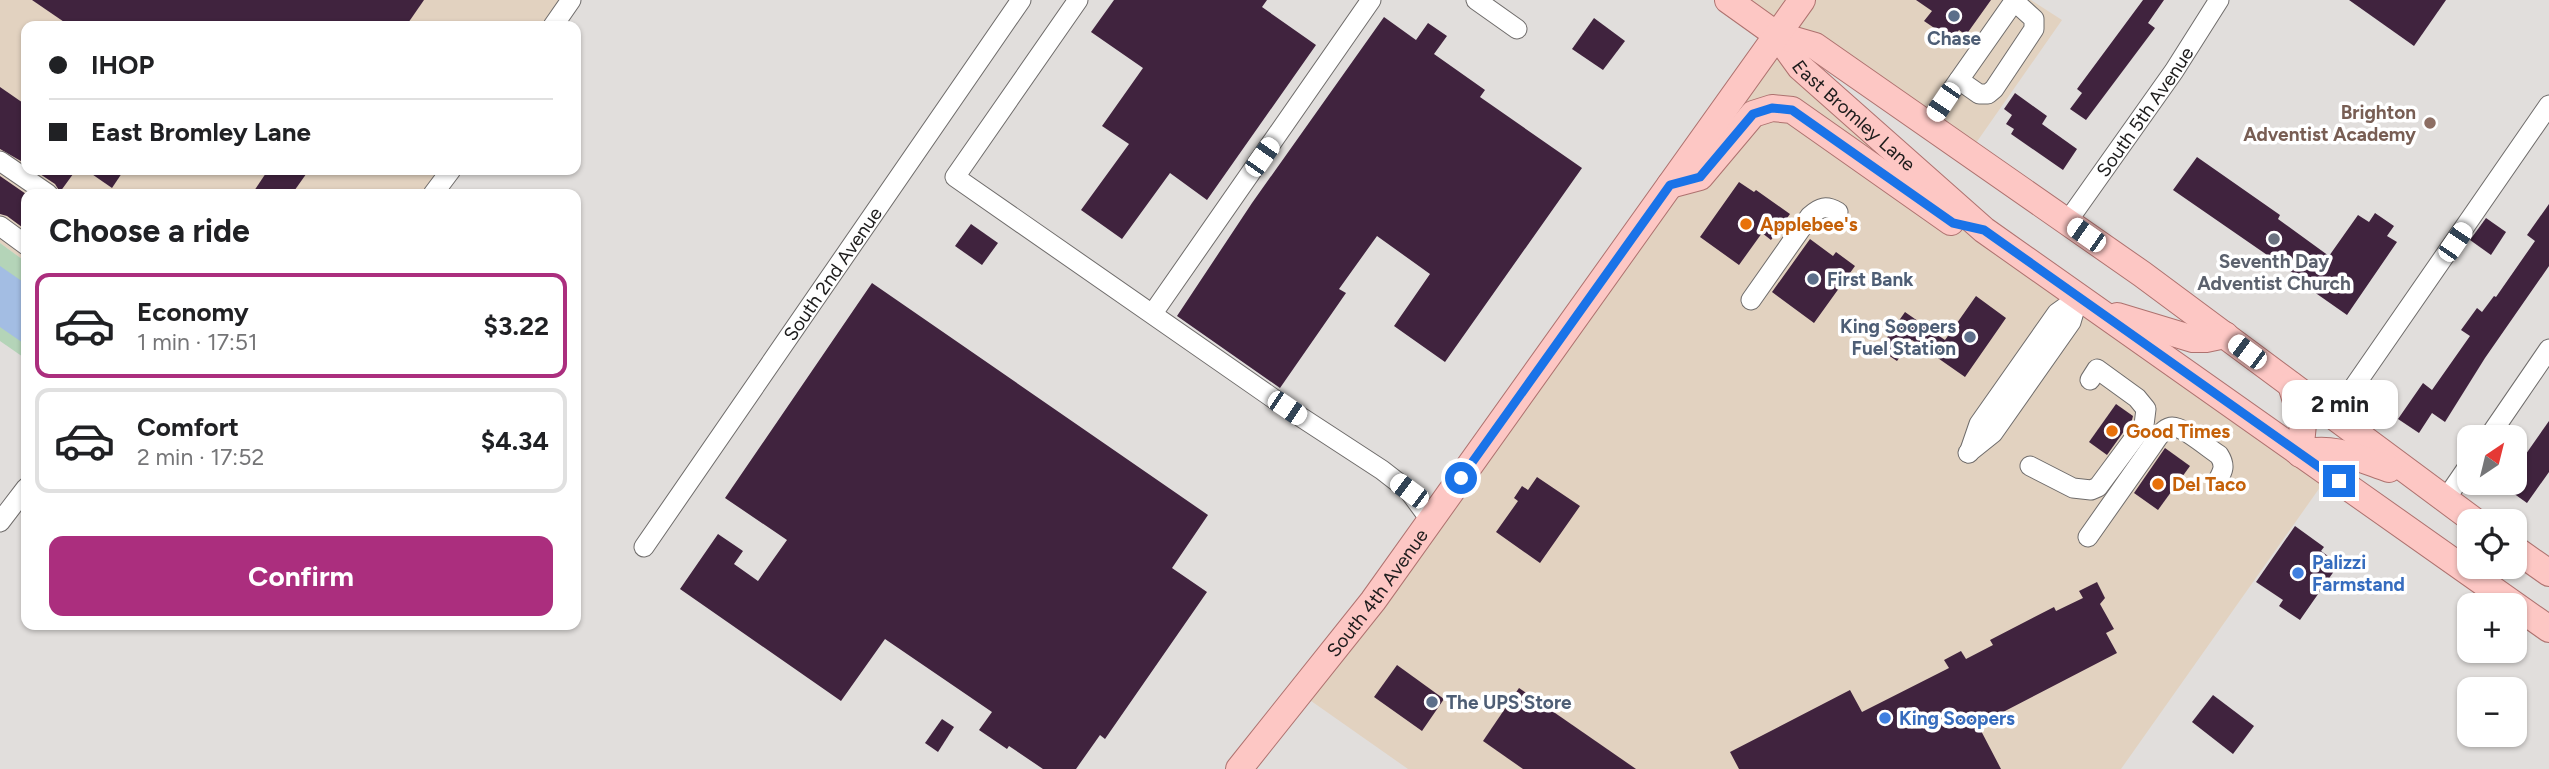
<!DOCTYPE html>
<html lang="en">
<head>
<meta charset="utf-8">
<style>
  :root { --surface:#fff; --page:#f6f6f6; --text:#202124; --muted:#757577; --line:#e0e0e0; --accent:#ab2e7e }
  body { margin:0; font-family:Figtree,sans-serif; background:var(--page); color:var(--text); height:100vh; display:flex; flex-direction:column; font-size:26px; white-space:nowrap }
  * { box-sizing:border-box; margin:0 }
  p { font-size:23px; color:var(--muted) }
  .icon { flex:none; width:38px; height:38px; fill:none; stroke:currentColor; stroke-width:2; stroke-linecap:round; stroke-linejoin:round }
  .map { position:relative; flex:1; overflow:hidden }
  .side { position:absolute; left:21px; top:189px; width:560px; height:441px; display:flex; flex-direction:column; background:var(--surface); border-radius:14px; box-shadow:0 2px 5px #0004 }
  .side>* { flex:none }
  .banner { position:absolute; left:21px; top:21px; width:560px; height:154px; border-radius:14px; box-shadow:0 2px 5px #0004; display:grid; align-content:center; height:154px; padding:0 28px; background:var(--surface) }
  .needle { width:46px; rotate:35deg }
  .buttons { position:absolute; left:2457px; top:425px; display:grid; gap:14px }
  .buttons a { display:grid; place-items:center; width:70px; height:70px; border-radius:14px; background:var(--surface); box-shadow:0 2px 5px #0004; font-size:35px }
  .end { position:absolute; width:32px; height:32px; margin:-16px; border:9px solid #1a73e8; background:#fff; box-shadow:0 0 0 4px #fff }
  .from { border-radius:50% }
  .bubble { position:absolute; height:49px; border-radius:14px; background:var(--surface); box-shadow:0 2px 5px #0004; font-size:23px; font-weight:700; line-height:49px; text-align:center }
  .car { position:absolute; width:21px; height:42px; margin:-21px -10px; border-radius:9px; box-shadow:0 0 5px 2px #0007; background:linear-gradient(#fff 24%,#345 0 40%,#fff 0 76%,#345 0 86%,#fff 0) }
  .banner b { display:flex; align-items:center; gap:24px; height:66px; font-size:26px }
  .banner b+b { border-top:2px solid var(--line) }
  .banner i { width:18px; height:18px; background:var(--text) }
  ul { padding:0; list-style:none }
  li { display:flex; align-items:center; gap:21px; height:105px; margin:0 14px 10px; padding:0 14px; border:4px solid var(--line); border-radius:14px }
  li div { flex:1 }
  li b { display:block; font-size:26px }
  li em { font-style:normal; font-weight:700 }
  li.current { border-color:var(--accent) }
  li>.icon { width:63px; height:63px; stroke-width:1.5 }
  h2 { padding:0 28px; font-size:32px; line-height:84px }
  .primary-button { display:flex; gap:14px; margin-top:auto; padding:14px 28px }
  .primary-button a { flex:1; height:80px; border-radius:14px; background:var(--accent); color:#fff; font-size:28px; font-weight:700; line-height:80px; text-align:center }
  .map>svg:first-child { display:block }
  .commercial { fill:#e2d2c0 }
  .green { fill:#b4d4b8 }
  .water { fill:#a3bde3 }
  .building { fill:#40233e }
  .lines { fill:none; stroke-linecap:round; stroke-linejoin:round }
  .minor-casing { stroke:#6f6c6b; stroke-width:21 }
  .major-casing { stroke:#ae726f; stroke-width:28 }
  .minor { stroke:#fff; stroke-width:19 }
  .major { stroke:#fdc7c4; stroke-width:26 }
  .route { stroke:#1a73e8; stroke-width:9 }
  .service-dot { fill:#5c6f8a; stroke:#fff; stroke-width:2.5 }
  .education-dot { fill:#8d6e63; stroke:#fff; stroke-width:2.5 }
  .food-dot { fill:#e8710a; stroke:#fff; stroke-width:2.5 }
  .worship-dot { fill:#6b7280; stroke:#fff; stroke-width:2.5 }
  .shop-dot { fill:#3f7fe0; stroke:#fff; stroke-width:2.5 }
  .labels { text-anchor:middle; stroke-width:7; stroke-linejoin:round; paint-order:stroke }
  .service-label { font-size:19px; font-weight:bold; fill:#4e5e75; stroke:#fff; text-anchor:start }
  .street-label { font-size:19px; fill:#1d1c1c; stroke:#fff }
  .education-label { font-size:19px; font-weight:bold; fill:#785e54; stroke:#fff; text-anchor:end }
  .food-label { font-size:19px; font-weight:bold; fill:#c56008; stroke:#fff; text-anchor:start }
  .worship-label { font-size:19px; font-weight:bold; fill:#5b616d; stroke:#fff }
  .shop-label { font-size:19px; font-weight:bold; fill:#366cbe; stroke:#fff; text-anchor:start }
</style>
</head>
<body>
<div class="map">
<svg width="2549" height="769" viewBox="0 0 2549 769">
  <rect width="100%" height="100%" fill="#e1dedc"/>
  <g class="commercial">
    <polygon points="0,0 571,0 553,26 26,26 26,170 451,170 433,194 26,194 26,262 0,243"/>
    <polygon points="1728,0 2031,0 2062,20 1969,153 1779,36 2078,298 2328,476 2121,769 1408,769 1304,696 1777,36"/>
  </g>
  <polygon class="green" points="0,243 26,262 26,359 0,341"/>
  <polygon class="water" points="0,266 26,284 26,345 0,327"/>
  <g class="building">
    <polygon points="32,0 424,0 406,26 70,26"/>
    <polygon points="1114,0 1267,0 1262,7 1316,45 1207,200 1170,173 1122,239 1081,210 1129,144 1102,126 1143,68 1091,32"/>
    <polygon points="1916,0 1991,0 1966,35 1959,30 1952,40 1924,21 1932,11"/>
    <polygon points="2143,0 2164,0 2148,23 2155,28 2086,120 2070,109 2082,93 2077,89"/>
    <polygon points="2349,0 2446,0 2414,46"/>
    <polygon points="1384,17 1416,40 1428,23 1447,36 1434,54 1485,90 1480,97 1582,168 1445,362 1394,326 1430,274 1377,236 1339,289 1346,293 1280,388 1177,316 1252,203"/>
    <polygon points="1594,18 1625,41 1603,70 1572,49"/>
    <polygon points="0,87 26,105 26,164 0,149"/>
    <polygon points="2015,93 2047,116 2042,124 2077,149 2063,170 2011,134 2014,129 2006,124 2012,115 2004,109"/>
    <polygon points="2197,157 2280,215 2278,219 2329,256 2358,215 2369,222 2375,213 2394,226 2387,236 2397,242 2347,315 2297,280 2299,277 2173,190"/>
    <polygon points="34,170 76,170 60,192 55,184"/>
    <polygon points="86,170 124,170 112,188"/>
    <polygon points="268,170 309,170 292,194 252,194"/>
    <polygon points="0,176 26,194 26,230 7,216 0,214"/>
    <polygon points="1739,182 1754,192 1756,190 1790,214 1771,240 1762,233 1739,265 1700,237"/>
    <polygon points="2549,204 2549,266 2485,358 2445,422 2432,413 2419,433 2398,419 2423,383 2432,390 2470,336 2461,330 2477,308 2482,312 2494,296 2496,297 2535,241 2527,235"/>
    <polygon points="2486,218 2506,232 2491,255 2470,240"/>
    <polygon points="971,224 998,243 982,265 955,246"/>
    <polygon points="1810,239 1833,256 1836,252 1855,266 1814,323 1772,292"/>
    <polygon points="872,283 1208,515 1172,568 1207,592 1105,739 1100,735 1076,769 1043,769 1009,746 1007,749 979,730 992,712 885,639 841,701 680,589 718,534 743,551 734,564 758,581 787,540 725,498"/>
    <polygon points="1976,296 2006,318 1965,377 1912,340 1897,361 1879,349 1905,312 1945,340"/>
    <polygon points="2116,404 2133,416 2132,420 2107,455 2089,442"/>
    <polygon points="2549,421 2549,472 2527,503 2499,483 2515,483 2515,457 2521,461"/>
    <polygon points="2165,448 2190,466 2158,510 2134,493"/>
    <polygon points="1537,477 1580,506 1540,563 1496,532 1518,501 1514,498 1522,486 1528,490"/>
    <polygon points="2295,526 2324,547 2321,551 2339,564 2300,620 2279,606 2283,600 2256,582"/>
    <polygon points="2097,582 2105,598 2100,604 2114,629 2106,633 2117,653 1978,725 2001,769 1739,769 1730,752 1850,690 1862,712 1949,668 1944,660 1961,651 1966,659 1993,645 1990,640 2054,607 2056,611 2083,598 2079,591"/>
    <polygon points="1397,665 1444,699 1422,731 1374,697"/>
    <polygon points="1519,688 1636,769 1523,769 1483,741"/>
    <polygon points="2213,695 2254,726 2233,754 2192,722"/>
    <polygon points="942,719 954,727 938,752 925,743"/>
  </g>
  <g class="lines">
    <defs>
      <g id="minor">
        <polyline points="1078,0 955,177 1287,408 1382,470 1409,491 1431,521"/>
        <polyline points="1476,0 1517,29"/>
        <polyline points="553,26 571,0"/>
        <polyline points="1959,80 1979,94 1988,94 1994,89 2034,29 2034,19 2014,1"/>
        <polyline points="1928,124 2015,0"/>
        <polyline points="0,161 48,194"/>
        <polyline points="433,194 451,170"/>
        <path id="s1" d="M 2067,222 L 2174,71 L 2219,0"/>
        <polyline points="0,226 26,245"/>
        <path d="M 1751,300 L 1810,216 C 1820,207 1826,205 1838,212"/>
        <polyline points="1153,313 1371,0"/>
        <polyline points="2333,417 2549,105"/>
        <polyline points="2488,438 2549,349"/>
        <polyline points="1968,453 1993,433 2071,322 2078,298"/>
        <polyline points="1969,453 1979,424 2057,313 2078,298"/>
        <polyline points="2030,466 2073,488 2091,490 2098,487 2144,425 2146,409 2137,398 2097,369 2090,380"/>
        <polyline points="2445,500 2469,465"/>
        <polyline points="0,522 26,488"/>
        <path d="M 2088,537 L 2152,446 C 2157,439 2162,429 2171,427 C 2182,425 2209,449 2219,455 C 2226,466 2223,471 2217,482"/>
        <path id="s2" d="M 644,547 L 1021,0"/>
      </g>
      <g id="major">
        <path id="s3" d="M 1728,0 L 1777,35 L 1800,67 L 1984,230 L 2549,629"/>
        <polyline points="1777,35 1815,46 2142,274 2476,522"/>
        <polyline points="1670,185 1700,177 1753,114 1772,108 1792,110 1951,222"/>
        <polyline points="2117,316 2193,339 2206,339 2225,335"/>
        <path d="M 2291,385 L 2303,424 L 2300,454 C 2331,444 2360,459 2389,469"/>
        <polyline points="2515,549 2549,573"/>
        <path id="s4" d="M 1239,769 L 1373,601 L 1802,0"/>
      </g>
    </defs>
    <use href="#minor" class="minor-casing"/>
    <use href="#major" class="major-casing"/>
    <use href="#minor" class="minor"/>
    <use href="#major" class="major"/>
  </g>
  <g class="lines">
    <polyline class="route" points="1461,478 1670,185 1700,177 1753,114 1772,108 1792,110 1953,223 1984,230 2339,481"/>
  </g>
  <g class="service-dot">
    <circle cx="1954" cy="16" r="7"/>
    <circle cx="1813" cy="279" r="7"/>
    <circle cx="1970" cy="337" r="7"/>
    <circle cx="1432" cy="702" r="7"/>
  </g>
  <circle class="education-dot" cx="2430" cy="123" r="7"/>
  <g class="food-dot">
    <circle cx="1746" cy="224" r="7"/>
    <circle cx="2112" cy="431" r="7"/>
    <circle cx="2158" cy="484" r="7"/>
  </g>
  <circle class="worship-dot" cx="2274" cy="239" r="7"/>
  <g class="shop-dot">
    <circle cx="2298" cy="573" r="7"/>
    <circle cx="1885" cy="718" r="7"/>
  </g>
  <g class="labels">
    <g class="service-label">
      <text x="1954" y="45" text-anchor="middle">Chase</text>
      <text x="1827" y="286">First Bank</text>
      <text x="1956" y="333" text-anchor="end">King Soopers<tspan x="1956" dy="22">Fuel Station</tspan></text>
      <text x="1446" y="709">The UPS Store</text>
    </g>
    <g class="street-label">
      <text dy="7" stroke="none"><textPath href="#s1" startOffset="135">South 5th Avenue</textPath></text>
      <text dy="7" stroke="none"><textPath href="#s3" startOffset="172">East Bromley Lane</textPath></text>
      <text dy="7" stroke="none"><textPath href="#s2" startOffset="332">South 2nd Avenue</textPath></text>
      <text dy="7" stroke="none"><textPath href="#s4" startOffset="224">South 4th Avenue</textPath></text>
    </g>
    <g class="education-label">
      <text x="2416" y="119">Brighton<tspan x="2416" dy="22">Adventist Academy</tspan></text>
    </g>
    <g class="food-label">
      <text x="1760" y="231">Applebee's</text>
      <text x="2126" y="438">Good Times</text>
      <text x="2172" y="491">Del Taco</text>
    </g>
    <g class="worship-label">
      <text x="2274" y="268">Seventh Day<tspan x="2274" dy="22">Adventist Church</tspan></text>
    </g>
    <g class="shop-label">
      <text x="2312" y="569">Palizzi<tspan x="2312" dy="22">Farmstand</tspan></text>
      <text x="1899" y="725">King Soopers</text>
    </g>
  </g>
</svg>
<div class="buttons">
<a><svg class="needle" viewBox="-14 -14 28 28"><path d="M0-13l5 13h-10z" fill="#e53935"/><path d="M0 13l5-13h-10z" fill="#757577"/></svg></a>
<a><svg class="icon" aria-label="locate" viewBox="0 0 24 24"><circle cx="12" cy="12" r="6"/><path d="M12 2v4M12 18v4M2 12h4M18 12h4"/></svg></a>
<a>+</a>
<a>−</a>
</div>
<i class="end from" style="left:1461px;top:478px"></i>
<i class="end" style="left:2339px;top:481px"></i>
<div class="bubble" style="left:2282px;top:380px;width:116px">2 min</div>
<i class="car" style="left:1943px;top:102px;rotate:214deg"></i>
<i class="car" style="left:1262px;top:157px;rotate:35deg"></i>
<i class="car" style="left:2086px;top:235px;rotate:305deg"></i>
<i class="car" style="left:2455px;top:242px;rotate:34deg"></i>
<i class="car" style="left:2247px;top:352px;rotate:307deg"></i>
<i class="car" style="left:1287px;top:408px;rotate:124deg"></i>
<i class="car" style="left:1409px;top:491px;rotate:307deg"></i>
<div class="banner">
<b><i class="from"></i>IHOP</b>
<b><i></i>East Bromley Lane</b>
</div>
<section class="side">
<h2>Choose a ride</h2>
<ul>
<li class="current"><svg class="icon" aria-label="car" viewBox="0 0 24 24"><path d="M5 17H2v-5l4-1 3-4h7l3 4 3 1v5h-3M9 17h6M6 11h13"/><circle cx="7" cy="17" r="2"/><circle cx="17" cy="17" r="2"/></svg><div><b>Economy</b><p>1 min · 17:51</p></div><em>$3.22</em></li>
<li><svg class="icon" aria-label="car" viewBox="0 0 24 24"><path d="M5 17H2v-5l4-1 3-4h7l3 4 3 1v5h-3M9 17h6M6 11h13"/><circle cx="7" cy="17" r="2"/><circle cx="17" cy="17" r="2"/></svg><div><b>Comfort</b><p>2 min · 17:52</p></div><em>$4.34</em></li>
</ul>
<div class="primary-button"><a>Confirm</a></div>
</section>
</div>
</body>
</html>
